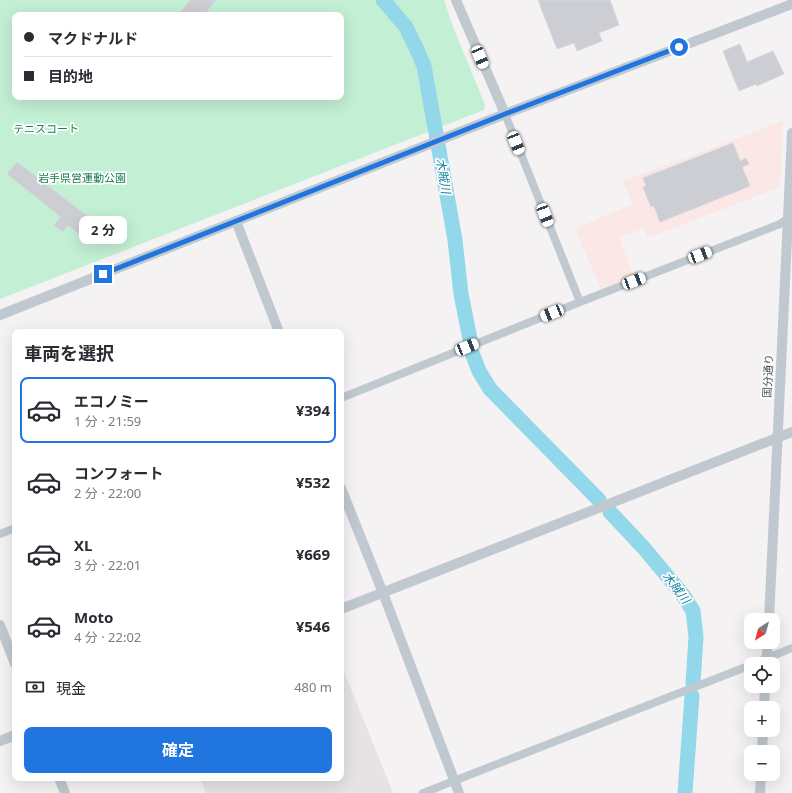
<!DOCTYPE html>
<html lang="ja">
<head>
<meta charset="utf-8">
<style>
  :root { --surface:#fff; --page:#f7f7f7; --text:#2b2b33; --muted:#7c7c81; --line:#e1e1e2; --accent:#2175df }
  body { margin:0; font-family:"Noto Sans","Noto Sans JP",sans-serif; background:var(--page); color:var(--text); height:100vh; display:flex; flex-direction:column; font-size:15px; white-space:nowrap }
  * { box-sizing:border-box; margin:0 }
  p { font-size:13px; color:var(--muted) }
  .icon { flex:none; width:22px; height:22px; fill:none; stroke:currentColor; stroke-width:2; stroke-linecap:round; stroke-linejoin:round }
  .map { position:relative; flex:1; overflow:hidden }
  .drawer { position:absolute; left:12px; top:329px; width:332px; height:452px; display:flex; flex-direction:column; background:var(--surface); border-radius:8px; box-shadow:0 4px 16px #0002 }
  .drawer>* { flex:none }
  .banner { position:absolute; left:12px; top:12px; width:332px; height:88px; border-radius:8px; box-shadow:0 4px 16px #0002; display:grid; align-content:center; height:88px; padding:0 12px; background:var(--surface) }
  .needle { width:26px; rotate:216deg }
  .fabs { position:absolute; left:744px; top:613px; display:grid; gap:8px }
  .fabs a { display:grid; place-items:center; width:36px; height:36px; border-radius:8px; background:var(--surface); box-shadow:0 4px 16px #0002; font-size:20px }
  .end { position:absolute; width:18px; height:18px; margin:-9px; border:5px solid #2175df; background:#fff; box-shadow:0 0 0 2px #fff }
  .from { border-radius:50% }
  .bubble { position:absolute; height:28px; border-radius:8px; background:var(--surface); box-shadow:0 4px 16px #0002; font-size:13px; font-weight:700; line-height:28px; text-align:center }
  .car { position:absolute; width:12px; height:24px; margin:-12px -6px; border-radius:5px; box-shadow:0 0 3px 1px #0007; background:linear-gradient(#fff 24%,#345 0 40%,#fff 0 76%,#345 0 86%,#fff 0) }
  .banner b { display:flex; align-items:center; gap:14px; height:38px; font-size:15px }
  .banner b+b { border-top:1px solid var(--line) }
  .banner i { width:10px; height:10px; background:var(--text) }
  ul { padding:0; list-style:none }
  li { display:flex; align-items:center; gap:12px; height:66px; margin:0 8px 6px; padding:0 4px; border:2px solid transparent; border-radius:8px }
  li div { flex:1 }
  li b { display:block; font-size:15px }
  li em { font-style:normal; font-weight:700 }
  li.current { border-color:var(--accent) }
  li>.icon { width:36px; height:36px; stroke-width:1.5 }
  h2 { padding:0 12px; font-size:18px; line-height:48px }
  .pay { display:flex; align-items:center; gap:10px; height:44px; padding:0 12px; font-size:15px }
  .pay p { margin-inline-start:auto }
  .action { display:flex; gap:8px; margin-top:auto; padding:8px 12px }
  .action a { flex:1; height:46px; border-radius:8px; background:var(--accent); color:#fff; font-size:16px; font-weight:700; line-height:46px; text-align:center }
  .map>svg:first-child { display:block }
  .education { fill:#e5e3e4 }
  .medical { fill:#fbe7e5 }
  .green { fill:#c3efd4; fill-rule:evenodd }
  .lines { fill:none; stroke-linecap:round; stroke-linejoin:round }
  .river { stroke:#92d8ea; stroke-width:15 }
  .building { fill:#ccced4; stroke:#d6d8dd }
  .minor { stroke:#c1c9d0; stroke-width:8 }
  .tertiary { stroke:#c1c9d0; stroke-width:10 }
  .route { stroke:#2175df; stroke-width:5 }
  .labels { text-anchor:middle; stroke-width:3.5; stroke-linejoin:round; paint-order:stroke }
  .park-label { font-size:11px; fill:#1b804d; stroke:#fff }
  .street-label { font-size:11px; fill:#4a555f; stroke:#fff }
  .water-label { font-size:12px; font-style:italic; fill:#127f9c; stroke:#fff }
</style>
</head>
<body>
<div class="map">
<svg width="792" height="793" viewBox="0 0 792 793">
  <rect width="100%" height="100%" fill="#f4f2f2"/>
  <polygon class="education" points="341,664 393,793 206,793 200,778 341,778"/>
  <polygon class="medical" points="783,121 780,187 648,238 644,228 619,238 634,276 601,289 575,229 633,204 623,181"/>
  <path class="green" d="M 0,0 L 444,0 L 452,24 L 485,105 L 484,110 L 0,299 ZM 15,15 L 341,15 L 341,97 L 15,97 Z"/>
  <g class="lines">
    <g class="river">
      <polyline points="383,0 406,27 417,50 424,66 455,240 461,294 470,339"/>
      <polyline points="472,353 479,371 490,389 599,500"/>
      <polyline points="610,512 643,547 683,595 693,611 696,637 693,683"/>
      <polyline points="685,793 692,696"/>
    </g>
  </g>
  <g class="building">
    <polygon points="190,0 216,0 204,15 178,15"/>
    <polygon points="538,0 610,0 619,25 599,33 602,41 577,51 574,43 557,49"/>
    <polygon points="740,44 747,62 773,51 784,74 757,86 756,84 739,91 723,51"/>
    <polygon points="733,143 740,161 746,158 749,164 742,167 750,186 660,222 654,206 651,207 643,187 646,186 643,178"/>
    <polygon points="17,162 91,219 79,234 68,225 63,232 54,225 61,217 7,174"/>
  </g>
  <g class="lines">
    <g class="minor">
      <polyline points="505,114 580,302"/>
      <polyline points="341,398 580,302 780,224 791,216"/>
      <polyline points="0,534 15,528"/>
      <polyline points="753,664 792,648"/>
      <polyline points="423,793 751,665"/>
    </g>
    <g class="tertiary">
      <polyline points="456,0 505,114"/>
      <polyline points="236,221 279,332"/>
      <polyline points="0,315 505,114 792,4"/>
      <polyline points="341,488 383,593 459,793"/>
      <polyline points="341,609 792,432"/>
      <polyline points="769,620 792,133"/>
      <polyline points="0,625 15,664"/>
      <polyline points="766,664 768,642"/>
      <polyline points="764,708 765,686"/>
      <polyline points="0,741 15,735"/>
      <polyline points="762,752 763,730"/>
      <polyline points="59,778 65,793"/>
      <polyline points="760,793 761,774"/>
    </g>
  </g>
  <g class="lines">
    <polyline class="route" points="103,274 505,114 679,47"/>
  </g>
  <g class="labels">
    <g class="park-label">
      <text x="46" y="133">テニスコート</text>
      <text x="82" y="182">岩手県営運動公園</text>
    </g>
    <g class="street-label">
      <text transform="translate(768 376) rotate(-87)" y="4">国分通り</text>
    </g>
    <g class="water-label">
      <text transform="translate(443 176) rotate(80)" y="4">木賊川</text>
      <text transform="translate(676 588) rotate(52)" y="4">木賊川</text>
    </g>
  </g>
</svg>
<div class="fabs">
<a><svg class="needle" viewBox="-14 -14 28 28"><path d="M0-13l5 13h-10z" fill="#e53935"/><path d="M0 13l5-13h-10z" fill="#7c7c81"/></svg></a>
<a><svg class="icon" aria-label="locate" viewBox="0 0 24 24"><circle cx="12" cy="12" r="6"/><path d="M12 2v4M12 18v4M2 12h4M18 12h4"/></svg></a>
<a>+</a>
<a>−</a>
</div>
<i class="end from" style="left:679px;top:47px"></i>
<i class="end" style="left:103px;top:274px"></i>
<div class="bubble" style="left:79px;top:216px;width:48px">2 分</div>
<i class="car" style="left:480px;top:57px;rotate:157deg"></i>
<i class="car" style="left:516px;top:143px;rotate:158deg"></i>
<i class="car" style="left:545px;top:215px;rotate:159deg"></i>
<i class="car" style="left:700px;top:255px;rotate:69deg"></i>
<i class="car" style="left:634px;top:281px;rotate:69deg"></i>
<i class="car" style="left:552px;top:313px;rotate:248deg"></i>
<i class="car" style="left:467px;top:347px;rotate:68deg"></i>
<div class="banner">
<b><i class="from"></i>マクドナルド</b>
<b><i></i>目的地</b>
</div>
<section class="drawer">
<h2>車両を選択</h2>
<ul>
<li class="current"><svg class="icon" aria-label="car" viewBox="0 0 24 24"><path d="M5 17H2v-5l4-1 3-4h7l3 4 3 1v5h-3M9 17h6M6 11h13"/><circle cx="7" cy="17" r="2"/><circle cx="17" cy="17" r="2"/></svg><div><b>エコノミー</b><p>1 分 · 21:59</p></div><em>¥394</em></li>
<li><svg class="icon" aria-label="car" viewBox="0 0 24 24"><path d="M5 17H2v-5l4-1 3-4h7l3 4 3 1v5h-3M9 17h6M6 11h13"/><circle cx="7" cy="17" r="2"/><circle cx="17" cy="17" r="2"/></svg><div><b>コンフォート</b><p>2 分 · 22:00</p></div><em>¥532</em></li>
<li><svg class="icon" aria-label="car" viewBox="0 0 24 24"><path d="M5 17H2v-5l4-1 3-4h7l3 4 3 1v5h-3M9 17h6M6 11h13"/><circle cx="7" cy="17" r="2"/><circle cx="17" cy="17" r="2"/></svg><div><b>XL</b><p>3 分 · 22:01</p></div><em>¥669</em></li>
<li><svg class="icon" aria-label="car" viewBox="0 0 24 24"><path d="M5 17H2v-5l4-1 3-4h7l3 4 3 1v5h-3M9 17h6M6 11h13"/><circle cx="7" cy="17" r="2"/><circle cx="17" cy="17" r="2"/></svg><div><b>Moto</b><p>4 分 · 22:02</p></div><em>¥546</em></li>
</ul>
<div class="pay"><svg class="icon" aria-label="cash" viewBox="0 0 24 24"><path d="M3 7h18v10H3z"/><circle cx="12" cy="12" r="2"/></svg>現金<p>480 m</p></div>
<div class="action"><a>確定</a></div>
</section>
</div>
</body>
</html>
